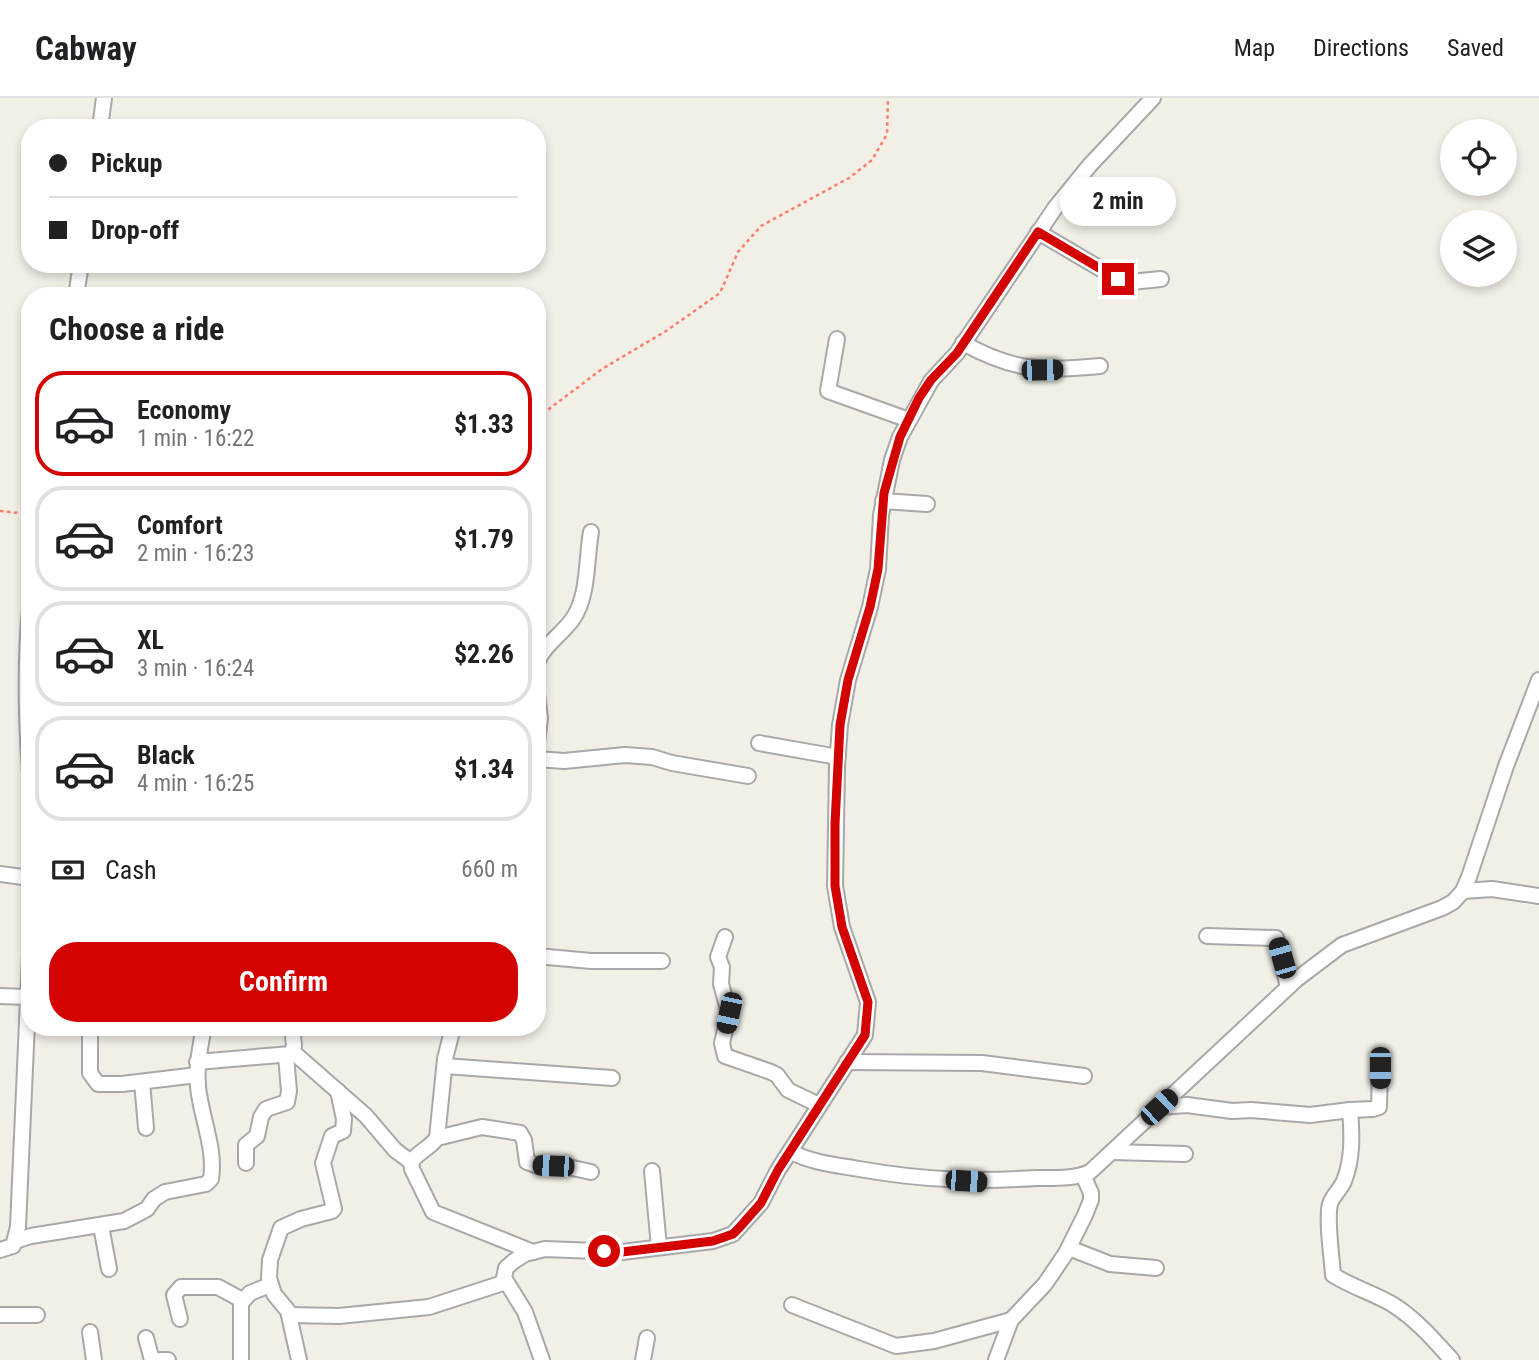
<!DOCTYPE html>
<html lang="en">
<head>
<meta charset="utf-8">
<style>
  :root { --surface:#fff; --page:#f2f2f2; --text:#202124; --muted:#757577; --line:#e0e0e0; --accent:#d20300 }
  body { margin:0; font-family:"Roboto Condensed",sans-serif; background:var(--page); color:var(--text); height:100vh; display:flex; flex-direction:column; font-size:26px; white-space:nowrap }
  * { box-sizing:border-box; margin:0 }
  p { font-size:23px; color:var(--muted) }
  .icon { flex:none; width:38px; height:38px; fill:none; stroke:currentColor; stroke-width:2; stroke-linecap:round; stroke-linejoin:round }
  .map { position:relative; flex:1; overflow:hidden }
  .panel { position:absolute; left:21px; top:189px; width:525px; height:749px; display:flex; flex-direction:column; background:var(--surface); border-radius:28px; box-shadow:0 4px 10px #0003 }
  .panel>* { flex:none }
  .hud { position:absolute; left:21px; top:21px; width:525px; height:154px; border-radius:28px; box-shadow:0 4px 10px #0003; display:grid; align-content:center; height:154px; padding:0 28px; background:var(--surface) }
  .buttons { position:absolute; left:1440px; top:21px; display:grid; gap:14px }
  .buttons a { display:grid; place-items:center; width:77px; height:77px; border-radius:50%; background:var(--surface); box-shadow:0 4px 10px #0003; font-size:35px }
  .end { position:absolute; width:32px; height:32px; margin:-16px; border:9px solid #d20300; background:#fff; box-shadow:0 0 0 4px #fff }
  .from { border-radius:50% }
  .bubble { position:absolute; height:49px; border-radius:24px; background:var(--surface); box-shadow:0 4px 10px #0003; font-size:23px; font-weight:700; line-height:49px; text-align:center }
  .car { position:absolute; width:21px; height:42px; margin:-21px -10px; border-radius:9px; box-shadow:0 0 5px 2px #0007; background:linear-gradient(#222 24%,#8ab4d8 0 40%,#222 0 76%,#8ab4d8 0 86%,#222 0) }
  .hud b { display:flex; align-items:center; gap:24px; height:66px; font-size:26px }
  .hud b+b { border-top:2px solid var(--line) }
  .hud i { width:18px; height:18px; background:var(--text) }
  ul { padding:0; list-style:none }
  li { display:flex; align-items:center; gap:21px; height:105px; margin:0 14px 10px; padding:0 14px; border:4px solid var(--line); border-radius:28px }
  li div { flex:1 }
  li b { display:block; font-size:26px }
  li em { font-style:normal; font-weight:700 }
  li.on { border-color:var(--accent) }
  li>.icon { width:63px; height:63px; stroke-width:1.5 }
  h2 { padding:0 28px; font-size:32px; line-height:84px }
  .pay { display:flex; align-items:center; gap:18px; height:77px; padding:0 28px; font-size:26px }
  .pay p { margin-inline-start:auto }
  .primary-button { display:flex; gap:14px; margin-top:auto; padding:14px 28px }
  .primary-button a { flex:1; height:80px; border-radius:28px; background:var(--accent); color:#fff; font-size:28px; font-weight:700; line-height:80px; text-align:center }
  header { display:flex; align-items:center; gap:42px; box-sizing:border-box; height:98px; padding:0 35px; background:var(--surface); border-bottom:2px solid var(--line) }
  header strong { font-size:33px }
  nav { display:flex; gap:38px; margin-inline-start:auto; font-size:24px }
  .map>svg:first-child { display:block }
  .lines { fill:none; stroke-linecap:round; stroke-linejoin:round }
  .minor-casing { stroke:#a8a8a8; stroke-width:18 }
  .path { stroke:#ff7c6b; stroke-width:2.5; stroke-dasharray:3.5 3.5; stroke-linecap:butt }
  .minor { stroke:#fff; stroke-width:14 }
  .route { stroke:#d20300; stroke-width:9 }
</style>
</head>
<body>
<header>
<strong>Cabway</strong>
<nav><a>Map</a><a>Directions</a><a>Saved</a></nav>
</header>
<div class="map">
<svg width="1539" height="1262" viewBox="0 0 1539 1262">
  <rect width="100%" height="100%" fill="#f2efe7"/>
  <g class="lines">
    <defs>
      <g id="minor">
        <polyline points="100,30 104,0"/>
        <polyline points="1038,134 1118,181 1131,184 1161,181"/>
        <polyline points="76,198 81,166"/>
        <polyline points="837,241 828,293 909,322"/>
        <path d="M 963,245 C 1015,274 1043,273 1100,268"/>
        <polyline points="883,403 927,406"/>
        <path d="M 30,509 C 25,565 26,620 30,675"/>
        <path d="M 537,565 C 544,547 561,537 572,522 C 589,499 586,461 591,434"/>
        <polyline points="537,595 540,620 537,646"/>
        <polyline points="759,645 838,659"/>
        <polyline points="537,661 564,663 625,657 652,659 672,665 748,678"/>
        <polyline points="0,776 30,780"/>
        <polyline points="1463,793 1492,791 1539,798"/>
        <polyline points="1207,838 1276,840 1288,889"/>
        <polyline points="725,839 718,859 722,869 721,886 729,915 722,945 725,958 771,974 777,977 788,992 819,1007"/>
        <polyline points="537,858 591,863 662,863"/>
        <polyline points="0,898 28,899"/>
        <polyline points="90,929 90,975 98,986 122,986 197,977"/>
        <path d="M 453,929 L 445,961 L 437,1040 C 430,1050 418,1054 411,1064 L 412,1071 L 433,1114 L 533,1154"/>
        <polyline points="293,954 366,1018 395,1052 411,1064"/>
        <polyline points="197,964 291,956 294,948 292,929"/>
        <polyline points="847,964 982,965 1084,978"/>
        <polyline points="445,968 612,980"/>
        <polyline points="142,984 146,1030"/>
        <path d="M 1159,1009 L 1187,1007 L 1232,1013 L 1251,1012 L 1310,1017 L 1350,1012 C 1352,1035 1353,1061 1344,1083 C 1341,1091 1333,1097 1330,1106 C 1326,1122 1332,1160 1333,1177 C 1352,1189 1373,1195 1392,1206 C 1416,1221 1433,1241 1452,1262"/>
        <polyline points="1350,1012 1373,1011 1379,1009 1380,970"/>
        <polyline points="437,1040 482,1029 520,1035 524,1042 527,1064 538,1068 568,1069 591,1074"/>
        <path d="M 791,1054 C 813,1065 836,1067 859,1071 C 922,1082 973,1084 1037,1080 C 1054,1080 1075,1081 1090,1074 L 1297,881 L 1342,847 L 1442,810 L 1453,804 L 1463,793 L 1469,779 L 1506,668 L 1539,582"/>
        <polyline points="1112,1054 1185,1056"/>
        <polyline points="246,1065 246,1047 257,1038 261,1019 266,1011 287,1004 289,993 286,958"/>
        <polyline points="652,1073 659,1149"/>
        <polyline points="101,1128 109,1171"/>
        <path d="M 15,1143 L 31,1138 L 124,1123 L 147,1111 L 154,1101 L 165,1094 L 206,1086 L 211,1081 C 216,1051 201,1019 198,989 C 196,968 200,950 204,929"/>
        <polyline points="1069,1150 1110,1166 1156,1170"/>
        <polyline points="0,1152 13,1148 18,1129 30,856"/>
        <polyline points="792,1207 896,1248 934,1243 1011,1222"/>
        <polyline points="0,1217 37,1217"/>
        <polyline points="289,1217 339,1218 429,1209 506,1184"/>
        <polyline points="180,1221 174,1197 181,1189 218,1189 242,1202"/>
        <polyline points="90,1234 94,1262"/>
        <polyline points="146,1240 152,1262"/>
        <polyline points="160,1262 168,1262"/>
        <polyline points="241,1262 241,1205 250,1195 270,1187"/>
        <polyline points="299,1262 288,1213 274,1196 269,1180 270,1162 281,1130 301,1121 332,1113 334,1111 323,1065 332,1038 343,1033 344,1021 338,993"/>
        <polyline points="542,1262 525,1214 504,1180 506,1170 514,1163 525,1156 545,1151 622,1154 713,1143 733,1136 761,1105 778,1072 865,937 868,904 842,829 835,788 837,668 840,627 848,582 870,509 878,471 881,417 892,362 900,339 931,283 957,255 1055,110 1090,67 1153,0"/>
        <polyline points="643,1262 647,1240"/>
        <polyline points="996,1262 1011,1222 1045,1186 1066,1155 1085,1117 1091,1102 1091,1095 1083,1077"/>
      </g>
    </defs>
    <use href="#minor" class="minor-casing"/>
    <g class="path">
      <polyline points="537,320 602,271 666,233 720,195 738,154 761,128 849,80 872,62 887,36 888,0"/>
      <polyline points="0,413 30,416"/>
    </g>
    <use href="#minor" class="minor"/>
  </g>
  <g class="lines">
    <polyline class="route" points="604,1153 622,1154 713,1143 733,1136 739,1130 761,1105 778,1072 865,937 868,904 842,829 835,788 835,726 840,627 848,582 870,509 878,471 884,395 900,339 919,300 931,282 957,255 1038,134 1118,181"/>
  </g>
</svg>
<div class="buttons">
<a><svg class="icon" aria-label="locate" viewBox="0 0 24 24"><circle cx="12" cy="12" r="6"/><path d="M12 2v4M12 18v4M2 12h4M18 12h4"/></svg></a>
<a><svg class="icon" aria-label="layers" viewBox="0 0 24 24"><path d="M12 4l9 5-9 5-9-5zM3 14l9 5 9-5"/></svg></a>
</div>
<i class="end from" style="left:604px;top:1153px"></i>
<i class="end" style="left:1118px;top:181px"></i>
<div class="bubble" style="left:1060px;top:79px;width:116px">2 min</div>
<i class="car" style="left:1042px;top:272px;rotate:89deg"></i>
<i class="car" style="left:1282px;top:860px;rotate:344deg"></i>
<i class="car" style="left:729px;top:915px;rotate:192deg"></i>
<i class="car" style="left:1380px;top:970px;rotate:180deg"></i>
<i class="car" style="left:1159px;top:1009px;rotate:47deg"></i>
<i class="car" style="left:553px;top:1068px;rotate:272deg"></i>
<i class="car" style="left:966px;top:1083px;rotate:94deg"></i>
<div class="hud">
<b><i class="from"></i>Pickup</b>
<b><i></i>Drop-off</b>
</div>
<section class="panel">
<h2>Choose a ride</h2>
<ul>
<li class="on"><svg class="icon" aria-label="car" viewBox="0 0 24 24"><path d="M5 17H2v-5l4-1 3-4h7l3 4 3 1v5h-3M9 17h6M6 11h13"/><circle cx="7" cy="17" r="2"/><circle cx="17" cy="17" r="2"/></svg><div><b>Economy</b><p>1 min · 16:22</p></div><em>$1.33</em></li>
<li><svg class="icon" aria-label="car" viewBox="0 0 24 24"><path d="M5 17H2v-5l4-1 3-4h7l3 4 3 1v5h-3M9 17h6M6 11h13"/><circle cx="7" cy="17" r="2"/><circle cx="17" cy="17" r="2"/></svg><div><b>Comfort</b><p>2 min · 16:23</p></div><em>$1.79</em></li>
<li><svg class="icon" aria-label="car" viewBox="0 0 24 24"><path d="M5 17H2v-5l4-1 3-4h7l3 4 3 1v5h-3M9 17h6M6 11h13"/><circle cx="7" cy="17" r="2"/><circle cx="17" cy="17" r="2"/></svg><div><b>XL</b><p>3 min · 16:24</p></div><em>$2.26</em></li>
<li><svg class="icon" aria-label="car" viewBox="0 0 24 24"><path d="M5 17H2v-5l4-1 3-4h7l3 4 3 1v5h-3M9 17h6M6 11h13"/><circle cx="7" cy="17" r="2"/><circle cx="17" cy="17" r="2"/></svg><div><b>Black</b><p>4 min · 16:25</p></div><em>$1.34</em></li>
</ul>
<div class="pay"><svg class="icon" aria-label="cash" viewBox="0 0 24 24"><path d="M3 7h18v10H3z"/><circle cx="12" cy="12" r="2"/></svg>Cash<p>660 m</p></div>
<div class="primary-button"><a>Confirm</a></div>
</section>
</div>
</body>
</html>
